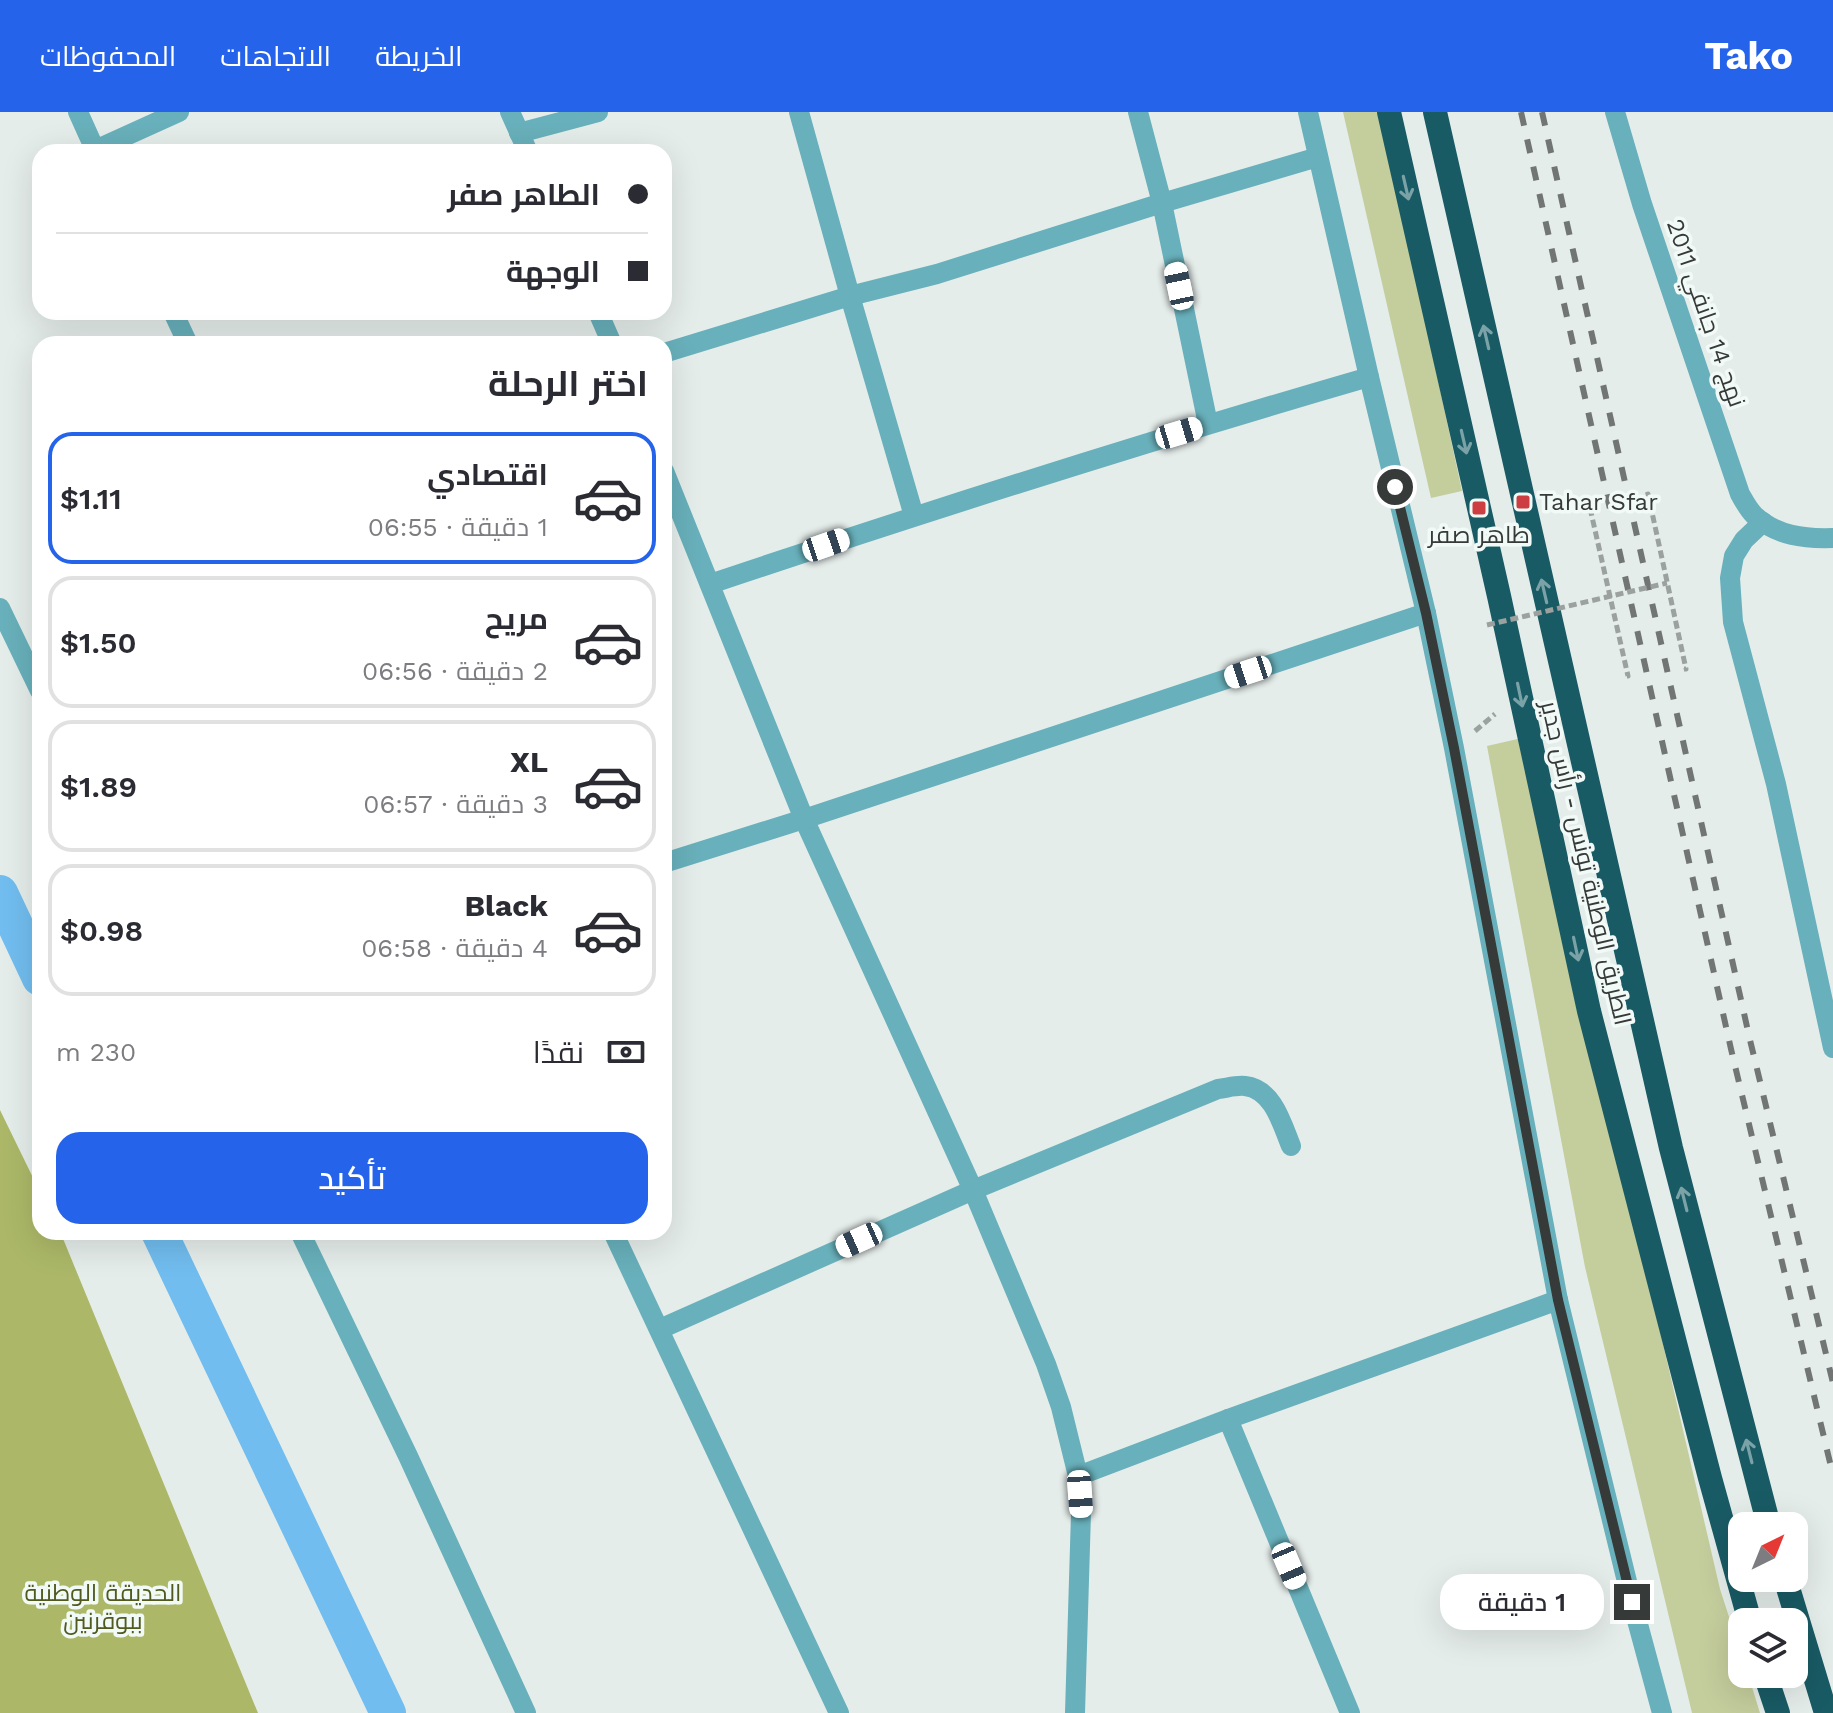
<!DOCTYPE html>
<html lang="ar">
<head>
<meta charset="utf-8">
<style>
  :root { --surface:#fff; --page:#f7f7f7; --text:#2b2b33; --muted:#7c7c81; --line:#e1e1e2; --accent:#2563eb }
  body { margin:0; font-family:"Work Sans",Cairo,sans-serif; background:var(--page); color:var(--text); direction:rtl; height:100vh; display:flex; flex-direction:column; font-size:30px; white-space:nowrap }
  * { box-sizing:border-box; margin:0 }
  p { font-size:26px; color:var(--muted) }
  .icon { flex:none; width:44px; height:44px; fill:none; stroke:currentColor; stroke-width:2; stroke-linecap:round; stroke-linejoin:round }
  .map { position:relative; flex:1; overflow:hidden; direction:ltr }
  .sheet { position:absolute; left:32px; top:224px; width:640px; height:904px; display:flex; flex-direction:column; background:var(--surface); border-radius:24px; box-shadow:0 8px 32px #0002; direction:rtl }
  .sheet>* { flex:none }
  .guide { position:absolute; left:32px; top:32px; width:640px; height:176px; border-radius:24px; box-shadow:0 8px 32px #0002; direction:rtl; display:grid; align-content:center; height:176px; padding:0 24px; background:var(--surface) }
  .needle { width:52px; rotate:43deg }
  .buttons { position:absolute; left:1728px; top:1400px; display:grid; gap:16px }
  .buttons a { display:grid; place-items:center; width:80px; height:80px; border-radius:16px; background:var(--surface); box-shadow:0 8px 32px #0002; font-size:40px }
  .end { position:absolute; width:36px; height:36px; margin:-18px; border:10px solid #363a39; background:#fff; box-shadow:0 0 0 4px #fff }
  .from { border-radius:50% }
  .bubble { position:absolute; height:56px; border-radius:24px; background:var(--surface); box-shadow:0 8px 32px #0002; font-size:26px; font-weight:600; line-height:56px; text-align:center; direction:rtl }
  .car { position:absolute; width:24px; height:48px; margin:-24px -12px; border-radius:10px; box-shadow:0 0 6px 2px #0007; background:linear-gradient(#fff 24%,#345 0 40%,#fff 0 76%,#345 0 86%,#fff 0) }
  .guide b { display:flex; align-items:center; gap:28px; height:76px; font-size:30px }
  .guide b+b { border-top:2px solid var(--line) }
  .guide i { width:20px; height:20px; background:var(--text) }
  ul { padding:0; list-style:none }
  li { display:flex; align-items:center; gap:24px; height:132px; margin:0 16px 12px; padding:0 8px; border:4px solid var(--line); border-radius:24px }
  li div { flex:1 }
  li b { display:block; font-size:30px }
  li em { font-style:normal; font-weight:600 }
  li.on { border-color:var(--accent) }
  li>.icon { width:72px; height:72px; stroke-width:1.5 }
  h2 { padding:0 24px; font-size:36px; line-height:96px }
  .pay { display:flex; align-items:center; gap:20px; height:88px; padding:0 24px; font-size:30px }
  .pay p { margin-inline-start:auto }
  .primary-button { display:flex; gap:16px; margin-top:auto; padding:16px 24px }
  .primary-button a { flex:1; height:92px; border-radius:24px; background:var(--accent); color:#fff; font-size:32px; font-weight:600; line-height:92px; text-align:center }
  header { display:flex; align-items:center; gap:48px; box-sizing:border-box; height:112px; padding:0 40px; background:var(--accent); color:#fff }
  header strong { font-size:38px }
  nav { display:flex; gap:44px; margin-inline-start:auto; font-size:28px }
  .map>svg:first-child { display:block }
  .green { fill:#c4cd9c }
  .forest { fill:#acb868 }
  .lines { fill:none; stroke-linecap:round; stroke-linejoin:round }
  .canal { stroke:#71bdef; stroke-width:36 }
  .path { stroke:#9ba19f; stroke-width:5; stroke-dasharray:8 4; stroke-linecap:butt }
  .street { stroke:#68b0bb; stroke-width:20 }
  .highway { stroke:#195b65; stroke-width:24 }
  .rail { stroke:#717675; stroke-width:6; stroke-dasharray:14 14; stroke-linecap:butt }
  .path-bridge { stroke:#9ba19f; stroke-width:5; stroke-dasharray:8 4; stroke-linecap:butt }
  .oneway { stroke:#7ba3a7 }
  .route { stroke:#363a39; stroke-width:10 }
  .poi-dot { fill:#cd3e43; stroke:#f2faf8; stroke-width:3 }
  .labels { text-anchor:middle; stroke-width:7; stroke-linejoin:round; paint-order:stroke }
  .street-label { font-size:24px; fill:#363a39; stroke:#f2faf8 }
  .poi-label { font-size:24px; fill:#363a39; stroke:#f2faf8; text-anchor:start }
  .park-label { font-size:24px; fill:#52591f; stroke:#f2faf8 }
</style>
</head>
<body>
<header>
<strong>Tako</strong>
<nav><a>الخريطة</a><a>الاتجاهات</a><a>المحفوظات</a></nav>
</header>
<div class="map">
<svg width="1833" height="1601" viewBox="0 0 1833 1601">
  <rect width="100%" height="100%" fill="#e5edeb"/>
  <g class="green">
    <polygon points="1343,0 1380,0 1462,379 1431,386"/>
    <polygon points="1522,626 1720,1477 1742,1545 1742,1562 1748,1562 1760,1601 1692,1601 1585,1155 1487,634"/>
  </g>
  <polygon class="forest" points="0,998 40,1080 40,1120 59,1120 64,1129 258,1601 0,1601"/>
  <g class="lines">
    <g class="canal">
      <polyline points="0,781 40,866"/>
      <polyline points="159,1120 388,1601"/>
    </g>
    <g class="path">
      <polyline points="1646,383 1648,382 1686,557 1684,557"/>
      <polyline points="1590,396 1628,564 1627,564"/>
      <polyline points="1433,428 1459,425"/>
      <polyline points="1475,619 1495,602"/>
    </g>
    <g class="street">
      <polyline points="78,0 96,40"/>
      <polyline points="510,0 528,40"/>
      <polyline points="799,0 850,184 914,404"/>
      <polyline points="1138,0 1162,91 1208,312"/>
      <polyline points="1308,0 1369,265 1426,501 1454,636 1558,1188 1632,1490 1662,1601"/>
      <path d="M 1615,0 L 1642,92 L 1740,382 C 1744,389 1748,397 1754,403 C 1776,424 1805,427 1833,426"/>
      <polyline points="519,21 598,0"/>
      <polyline points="95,38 179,0"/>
      <polyline points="173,200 188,232"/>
      <polyline points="598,200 612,232"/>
      <polyline points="664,241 850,184 937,162 1162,91 1318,45"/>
      <polyline points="664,359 804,707 973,1078 1046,1252 1061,1295 1078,1364 1081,1401 1075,1601"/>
      <polyline points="1763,410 1744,428 1734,444 1730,466 1733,510 1776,672 1833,936"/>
      <path d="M 710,472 C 928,399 1148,329 1369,265"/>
      <polyline points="0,496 40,579"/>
      <polyline points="664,751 804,707 1426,501"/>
      <polyline points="300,1120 408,1344 526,1601"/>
      <polyline points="613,1120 839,1601"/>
      <path d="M 660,1217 L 973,1078 L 1218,977 C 1227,976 1236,973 1245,974 C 1273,977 1282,1012 1291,1034"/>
      <polyline points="1228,1307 1350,1601"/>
      <polyline points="1078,1364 1228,1307 1558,1188"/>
    </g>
    <g class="highway">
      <polyline points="1389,0 1499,484 1589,899 1710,1366 1750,1510"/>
      <polyline points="1435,0 1671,1036 1769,1414"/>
      <polyline points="1785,1466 1826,1601"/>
      <polyline points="1765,1562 1778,1601"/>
    </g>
    <g class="rail">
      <polyline points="1521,0 1731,937 1833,1363"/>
      <polyline points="1542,0 1750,928 1833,1271"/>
    </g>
    <polyline class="path-bridge" points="1487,513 1667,471"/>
  </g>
  <defs><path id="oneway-shaft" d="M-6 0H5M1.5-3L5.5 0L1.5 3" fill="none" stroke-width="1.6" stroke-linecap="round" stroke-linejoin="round" transform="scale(2)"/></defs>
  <g class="oneway">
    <use href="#oneway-shaft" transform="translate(1406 76) rotate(77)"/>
    <use href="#oneway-shaft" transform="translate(1486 225) rotate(-103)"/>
    <use href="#oneway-shaft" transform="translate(1464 330) rotate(77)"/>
    <use href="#oneway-shaft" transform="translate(1544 479) rotate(-103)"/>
    <use href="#oneway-shaft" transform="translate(1520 583) rotate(78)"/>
    <use href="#oneway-shaft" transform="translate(1576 837) rotate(78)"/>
    <use href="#oneway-shaft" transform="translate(1684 1087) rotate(-104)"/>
    <use href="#oneway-shaft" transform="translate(1749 1339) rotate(-104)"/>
  </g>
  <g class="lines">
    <polyline class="route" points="1395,375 1426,501 1454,636 1558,1188 1632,1490"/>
  </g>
  <g class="poi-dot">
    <rect x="1515" y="382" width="16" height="16" rx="4"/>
    <rect x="1471" y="388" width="16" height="16" rx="4"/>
  </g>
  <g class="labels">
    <g class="street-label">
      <text transform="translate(1706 201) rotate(71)" y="8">نهج 14 جانفي 2011</text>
      <text transform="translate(1586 751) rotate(77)" y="8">الطريق الوطنية تونس - رأس جدير</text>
    </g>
    <g class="poi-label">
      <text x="1539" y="398">Tahar Sfar</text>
      <text x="1479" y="431" text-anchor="middle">طاهر صفر</text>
    </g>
    <g class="park-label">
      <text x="103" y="1489">الحديقة الوطنية<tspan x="103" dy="28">ببوقرنين</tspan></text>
    </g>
  </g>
</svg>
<div class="buttons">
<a><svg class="needle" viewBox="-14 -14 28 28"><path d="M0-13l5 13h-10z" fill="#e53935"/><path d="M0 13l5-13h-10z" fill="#7c7c81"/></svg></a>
<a><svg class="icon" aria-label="layers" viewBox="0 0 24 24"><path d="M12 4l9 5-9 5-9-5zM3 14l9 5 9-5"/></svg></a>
</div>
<i class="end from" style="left:1395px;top:375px"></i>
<i class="end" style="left:1632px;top:1490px"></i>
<div class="bubble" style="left:1440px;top:1462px;width:164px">1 دقيقة</div>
<i class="car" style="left:1179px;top:174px;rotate:348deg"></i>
<i class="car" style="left:1179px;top:321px;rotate:73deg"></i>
<i class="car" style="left:826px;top:433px;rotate:71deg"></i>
<i class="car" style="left:1248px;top:560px;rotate:252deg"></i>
<i class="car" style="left:859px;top:1128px;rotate:246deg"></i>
<i class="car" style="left:1080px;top:1382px;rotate:176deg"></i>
<i class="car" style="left:1289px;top:1454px;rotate:157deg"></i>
<div class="guide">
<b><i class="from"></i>الطاهر صفر</b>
<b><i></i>الوجهة</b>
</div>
<section class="sheet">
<h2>اختر الرحلة</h2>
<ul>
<li class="on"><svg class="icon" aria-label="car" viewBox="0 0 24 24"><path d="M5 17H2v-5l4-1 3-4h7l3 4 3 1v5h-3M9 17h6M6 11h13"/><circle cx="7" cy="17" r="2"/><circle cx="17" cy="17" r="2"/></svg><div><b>اقتصادي</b><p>1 دقيقة · 06:55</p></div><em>$1.11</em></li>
<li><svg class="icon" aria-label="car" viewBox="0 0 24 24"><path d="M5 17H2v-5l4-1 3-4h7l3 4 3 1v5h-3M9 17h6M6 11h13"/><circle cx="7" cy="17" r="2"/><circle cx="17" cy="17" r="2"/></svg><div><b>مريح</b><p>2 دقيقة · 06:56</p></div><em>$1.50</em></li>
<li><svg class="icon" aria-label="car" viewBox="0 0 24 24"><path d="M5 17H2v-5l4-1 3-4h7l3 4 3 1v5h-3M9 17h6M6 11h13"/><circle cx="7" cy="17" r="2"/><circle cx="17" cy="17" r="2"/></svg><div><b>XL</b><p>3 دقيقة · 06:57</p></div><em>$1.89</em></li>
<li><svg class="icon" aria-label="car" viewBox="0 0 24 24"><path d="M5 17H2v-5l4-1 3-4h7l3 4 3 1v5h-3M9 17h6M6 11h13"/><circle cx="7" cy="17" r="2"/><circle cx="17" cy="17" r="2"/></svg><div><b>Black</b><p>4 دقيقة · 06:58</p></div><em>$0.98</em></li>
</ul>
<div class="pay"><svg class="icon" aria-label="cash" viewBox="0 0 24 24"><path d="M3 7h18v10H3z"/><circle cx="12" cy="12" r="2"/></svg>نقدًا<p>230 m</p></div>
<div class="primary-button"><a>تأكيد</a></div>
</section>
</div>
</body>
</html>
